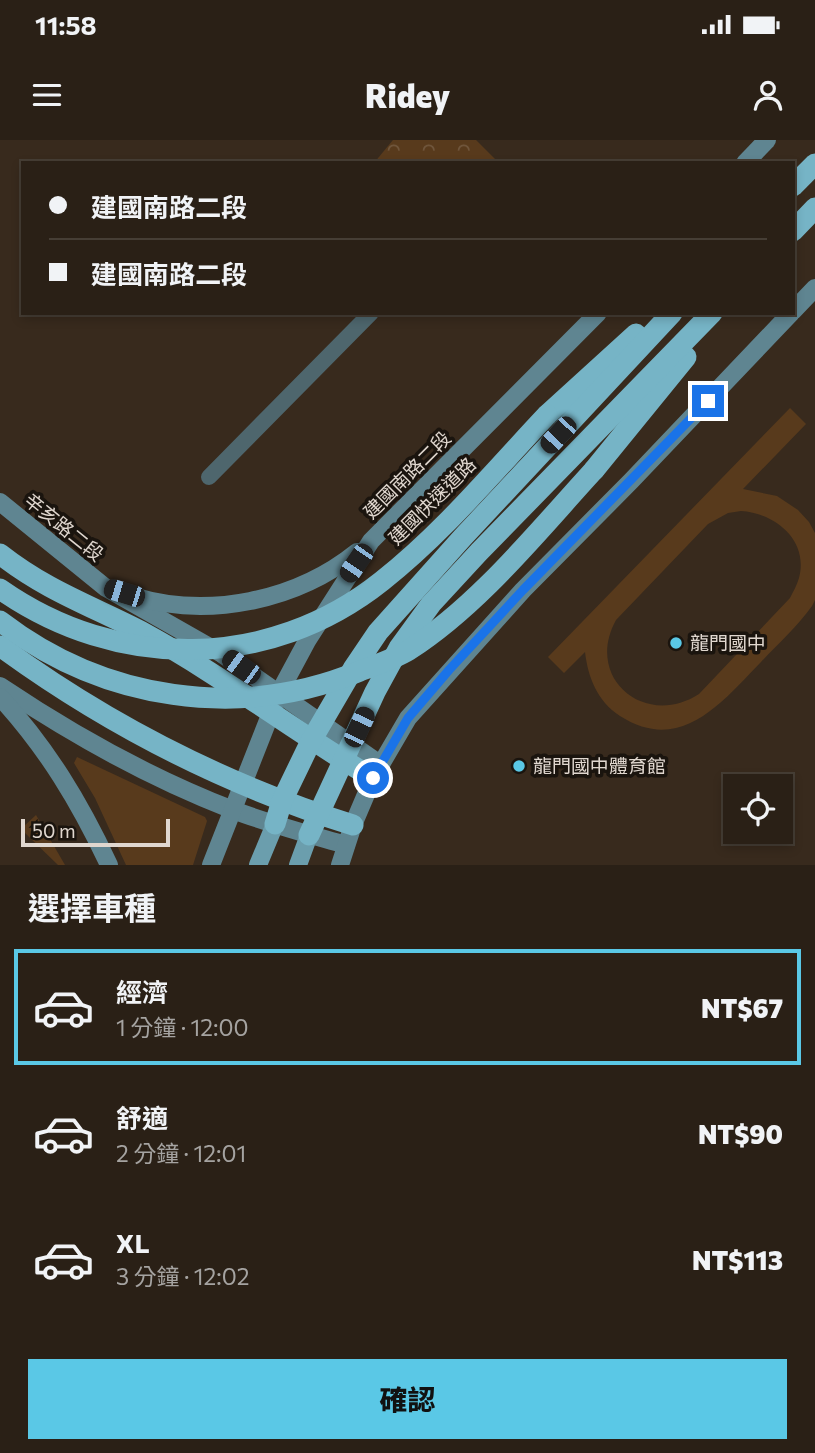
<!DOCTYPE html>
<html lang="zh-TW">
<head>
<meta charset="utf-8">
<style>
  :root { --surface:#2a2016; --page:#362d23; --text:#f1f3f6; --muted:#a5a3a1; --line:#463e35; --accent:#5ac8e6 }
  body { margin:0; font-family:Commissioner,"Noto Sans TC",sans-serif; background:var(--page); color:var(--text); height:100vh; display:flex; flex-direction:column; font-size:26px; white-space:nowrap }
  * { box-sizing:border-box; margin:0 }
  p { font-size:23px; color:var(--muted) }
  .icon { flex:none; width:38px; height:38px; fill:none; stroke:currentColor; stroke-width:2; stroke-linecap:round; stroke-linejoin:round }
  .map { position:relative; height:725px; overflow:hidden }
  .sheet { display:flex; flex-direction:column; background:var(--surface); flex:1 }
  .sheet>* { flex:none }
  .guide { position:absolute; left:21px; top:21px; width:774px; height:154px; border-radius:0px; box-shadow:0 4px 10px #0003,0 0 0 2px var(--line); display:grid; align-content:center; height:154px; padding:0 28px; background:var(--surface) }
  .buttons { position:absolute; left:723px; top:634px; display:grid; gap:14px }
  .buttons a { display:grid; place-items:center; width:70px; height:70px; border-radius:0px; background:var(--surface); box-shadow:0 4px 10px #0003,0 0 0 2px var(--line); font-size:35px }
  .scale { position:absolute; left:21px; bottom:18px; width:149px; box-sizing:border-box; padding-left:7px; border:4px solid #e0d7cf; border-top:0; font-size:19px; line-height:24px; white-space:nowrap; color:#e0d7cf; -webkit-text-stroke:5px #1a140e; paint-order:stroke }
  .end { position:absolute; width:32px; height:32px; margin:-16px; border:9px solid #1a73e8; background:#fff; box-shadow:0 0 0 4px #fff }
  .from { border-radius:50% }
  .car { position:absolute; width:21px; height:42px; margin:-21px -10px; border-radius:9px; box-shadow:0 0 5px 2px #0007; background:linear-gradient(#222 24%,#8ab4d8 0 40%,#222 0 76%,#8ab4d8 0 86%,#222 0) }
  .guide b { display:flex; align-items:center; gap:24px; height:66px; font-size:26px }
  .guide b+b { border-top:2px solid var(--line) }
  .guide i { width:18px; height:18px; background:var(--text) }
  ul { padding:0; list-style:none }
  li { display:flex; align-items:center; gap:21px; height:116px; margin:0 14px 10px; padding:0 14px; border:4px solid transparent; border-radius:0px }
  li div { flex:1 }
  li b { display:block; font-size:26px }
  li em { font-style:normal; font-weight:800 }
  li.selected { border-color:var(--accent) }
  li>.icon { width:63px; height:63px; stroke-width:1.5 }
  h2 { padding:0 28px; font-size:32px; line-height:84px }
  .primary-button { display:flex; gap:14px; margin-top:auto; padding:14px 28px }
  .primary-button a { flex:1; height:80px; border-radius:0px; background:var(--accent); color:#111; font-size:28px; font-weight:800; line-height:80px; text-align:center }
  .status { display:flex; justify-content:space-between; align-items:center; height:49px; padding:0 35px; background:var(--surface); direction:ltr }
  .status svg { height:19px; fill:currentColor }
  header { display:flex; justify-content:space-between; align-items:center; height:91px; padding:0 28px; background:var(--surface); font-size:32px; font-weight:800 }
  .map>svg:first-child { display:block }
  .green { fill:#583a1c; fill-rule:evenodd }
  .park { fill:url(#park-crowns) }
  .lines { fill:none; stroke-linecap:round; stroke-linejoin:round }
  .street { stroke:#4e666d; stroke-width:16 }
  .secondary { stroke:#5f8591; stroke-width:18 }
  .primary { stroke:#6b9ead; stroke-width:18 }
  .highway { stroke:#76b4c6; stroke-width:21 }
  .highway-bridge { stroke:#76b4c6; stroke-width:21 }
  .route { stroke:#1a73e8; stroke-width:9 }
  .poi-dot { fill:#5ac8e6; stroke:#1a140e; stroke-width:2.5 }
  .labels { text-anchor:middle; stroke-width:7; stroke-linejoin:round; paint-order:stroke }
  .street-label { font-size:19px; fill:#e0d7cf; stroke:#1a140e }
  .poi-label { font-size:19px; fill:#e0d7cf; stroke:#1a140e; text-anchor:start }
</style>
</head>
<body>
<div class="status"><b>11:58</b><svg viewBox="0 0 49 12"><path d="M0 12V9h3v3zM5 12V6h3v6zM10 12V3h3v9zM15 12V0h3v12zM26 1h20v11H26zM47 4h2v5h-2z"/></svg></div>
<header><svg class="icon" aria-label="menu" viewBox="0 0 24 24"><path d="M4 6h16M4 12h16M4 18h16"/></svg>Ridey<svg class="icon" aria-label="person" viewBox="0 0 24 24"><circle cx="12" cy="8" r="4"/><path d="M4 21q1-7 8-7t8 7"/></svg></header>
<div class="map">
<svg width="815" height="725" viewBox="0 0 815 725">
  <defs>
    <pattern id="park-crowns" width="20" height="18" patternUnits="userSpaceOnUse" patternTransform="scale(1.75)"><rect width="20" height="18" fill="#583a1c"/><path d="M2 6a3 3 0 1 1 6 0M12 15a3 3 0 1 1 6 0" fill="none" stroke="#70563c"/></pattern>
  </defs>
  <rect width="100%" height="100%" fill="#382a1d"/>
  <g class="green">
    <path d="M 790,268 L 806,284 L 743,349 L 777,356 L 798,370 L 809,382 L 815,393 L 815,460 L 812,466 C 797,487 778,504 761,522 C 722,562 681,615 620,576 C 597,561 588,537 585,512 L 564,533 L 548,517 ZM 741,371 C 775,373 809,400 799,438 C 797,445 793,452 790,458 L 699,554 C 645,589 584,538 616,480 L 708,384 L 728,373 Z"/>
    <polygon points="77,617 205,677 207,681 193,725 126,725 95,658 74,623"/>
    <polygon points="36,675 65,725 58,725 23,691 22,688"/>
  </g>
  <polygon class="park" points="393,0 476,0 499,23 374,23"/>
  <g class="lines">
    <polyline class="street" points="209,337 371,173"/>
    <g class="secondary">
      <polyline points="745,23 767,0"/>
      <polyline points="793,171 815,148"/>
      <polyline points="0,362 106,448 222,514 381,625"/>
      <path d="M 133,456 C 208,479 296,461 357,412"/>
      <path d="M 0,546 C 73,595 150,638 233,670 C 270,684 308,694 346,705"/>
      <path d="M 0,557 C 47,608 80,663 109,725"/>
      <polyline points="211,725 278,555 307,501 371,401 598,173"/>
      <polyline points="340,725 353,685 373,638 408,578 523,450 631,341 791,173"/>
    </g>
    <g class="primary">
      <polyline points="258,725 275,684"/>
      <polyline points="298,725 309,695"/>
    </g>
    <g class="highway">
      <polyline points="793,46 815,24"/>
      <polyline points="793,91 815,68"/>
      <polyline points="547,275 636,194"/>
      <polyline points="594,330 686,217"/>
      <path d="M 0,414 C 47,451 92,466 144,493 C 223,536 295,592 373,638"/>
      <path d="M 0,506 C 108,585 226,645 353,685"/>
      <polyline points="275,684 282,661 311,601 353,529 378,492 463,397 672,173"/>
      <polyline points="309,695 375,552 399,508 431,464 479,412 712,173"/>
    </g>
    <g class="highway-bridge">
      <path d="M 0,449 C 117,531 269,531 382,441 C 443,393 494,331 547,275"/>
      <path d="M 0,481 C 103,560 239,581 360,531 C 376,525 394,519 409,510 C 479,465 538,391 594,330"/>
    </g>
  </g>
  <g class="lines">
    <polyline class="route" points="373,638 408,578 449,530 523,450 708,261"/>
  </g>
  <g class="poi-dot">
    <circle cx="676" cy="503" r="7"/>
    <circle cx="519" cy="626" r="7"/>
  </g>
  <g class="labels">
    <g class="street-label">
      <text transform="translate(407 335) rotate(-45)" y="7">建國南路二段</text>
      <text transform="translate(432 361) rotate(-45)" y="7">建國快速道路</text>
      <text transform="translate(64 387) rotate(39)" y="7">辛亥路二段</text>
    </g>
    <g class="poi-label">
      <text x="690" y="510">龍門國中</text>
      <text x="533" y="633">龍門國中體育館</text>
    </g>
  </g>
</svg>
<div class="buttons">
<a><svg class="icon" aria-label="locate" viewBox="0 0 24 24"><circle cx="12" cy="12" r="6"/><path d="M12 2v4M12 18v4M2 12h4M18 12h4"/></svg></a>
</div>
<div class="scale">50 m</div>
<i class="end from" style="left:373px;top:638px"></i>
<i class="end" style="left:708px;top:261px"></i>
<i class="car" style="left:558px;top:295px;rotate:223deg"></i>
<i class="car" style="left:356px;top:423px;rotate:214deg"></i>
<i class="car" style="left:124px;top:453px;rotate:287deg"></i>
<i class="car" style="left:241px;top:527px;rotate:306deg"></i>
<i class="car" style="left:359px;top:587px;rotate:25deg"></i>
<div class="guide">
<b><i class="from"></i>建國南路二段</b>
<b><i></i>建國南路二段</b>
</div>
</div>
<section class="sheet">
<h2>選擇車種</h2>
<ul>
<li class="selected"><svg class="icon" aria-label="car" viewBox="0 0 24 24"><path d="M5 17H2v-5l4-1 3-4h7l3 4 3 1v5h-3M9 17h6M6 11h13"/><circle cx="7" cy="17" r="2"/><circle cx="17" cy="17" r="2"/></svg><div><b>經濟</b><p>1 分鐘 · 12:00</p></div><em>NT$67</em></li>
<li><svg class="icon" aria-label="car" viewBox="0 0 24 24"><path d="M5 17H2v-5l4-1 3-4h7l3 4 3 1v5h-3M9 17h6M6 11h13"/><circle cx="7" cy="17" r="2"/><circle cx="17" cy="17" r="2"/></svg><div><b>舒適</b><p>2 分鐘 · 12:01</p></div><em>NT$90</em></li>
<li><svg class="icon" aria-label="car" viewBox="0 0 24 24"><path d="M5 17H2v-5l4-1 3-4h7l3 4 3 1v5h-3M9 17h6M6 11h13"/><circle cx="7" cy="17" r="2"/><circle cx="17" cy="17" r="2"/></svg><div><b>XL</b><p>3 分鐘 · 12:02</p></div><em>NT$113</em></li>
</ul>
<div class="primary-button"><a>確認</a></div>
</section>
</body>
</html>
